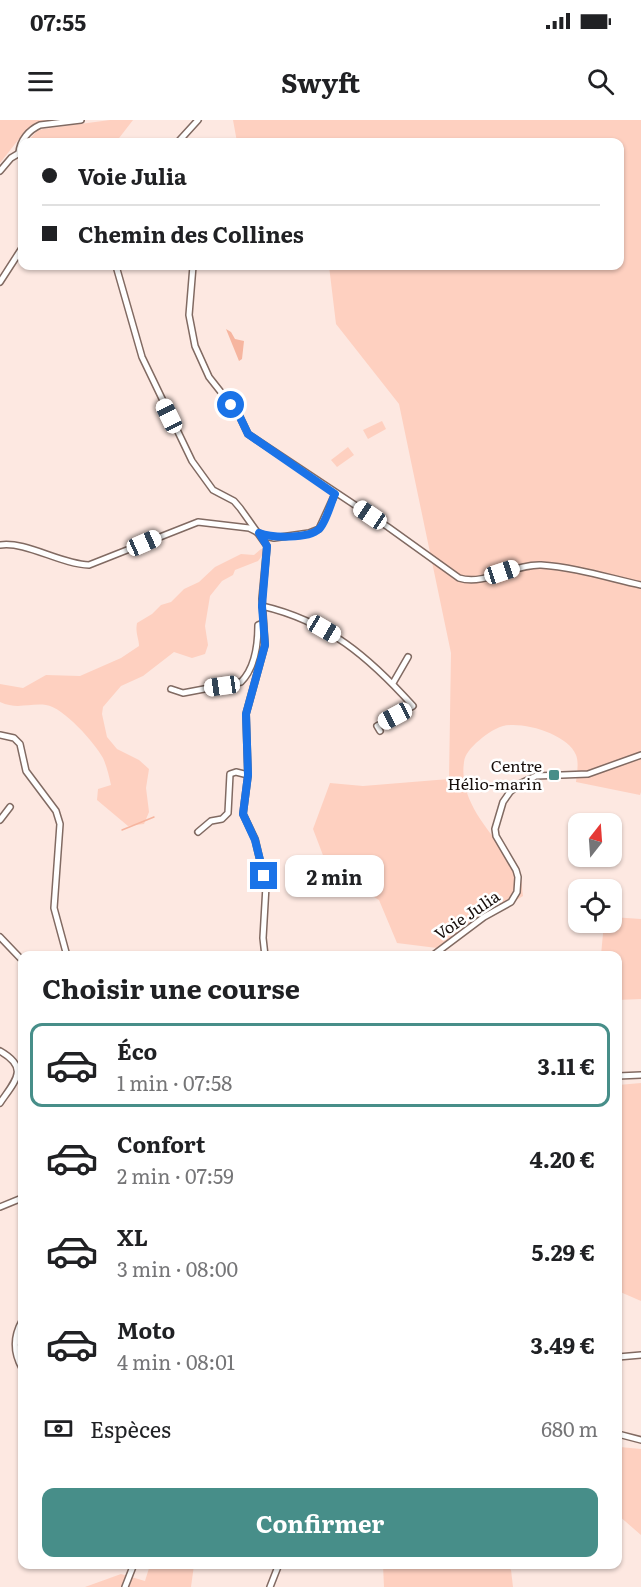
<!DOCTYPE html>
<html lang="fr">
<head>
<meta charset="utf-8">
<style>
  :root { --surface:#fff; --page:#f6f6f6; --text:#202124; --muted:#757577; --line:#e0e0e0; --accent:#478e89 }
  body { margin:0; font-family:Literata,serif; background:var(--page); color:var(--text); height:100vh; display:flex; flex-direction:column; font-size:22px; white-space:nowrap }
  * { box-sizing:border-box; margin:0 }
  p { font-size:20px; color:var(--muted) }
  .icon { flex:none; width:33px; height:33px; fill:none; stroke:currentColor; stroke-width:2; stroke-linecap:round; stroke-linejoin:round }
  .map { position:relative; flex:1; overflow:hidden }
  .side { position:absolute; left:18px; top:831px; width:604px; height:618px; display:flex; flex-direction:column; background:var(--surface); border-radius:12px; box-shadow:0 2px 4px #0004 }
  .side>* { flex:none }
  .guide { position:absolute; left:18px; top:18px; width:606px; height:132px; border-radius:12px; box-shadow:0 2px 4px #0004; display:grid; align-content:center; height:132px; padding:0 24px; background:var(--surface) }
  .needle { width:39px; rotate:17deg }
  .tools { position:absolute; left:568px; top:693px; display:grid; gap:12px }
  .tools a { display:grid; place-items:center; width:54px; height:54px; border-radius:12px; background:var(--surface); box-shadow:0 2px 4px #0004; font-size:30px }
  .end { position:absolute; width:27px; height:27px; margin:-14px; border:8px solid #1a73e8; background:#fff; box-shadow:0 0 0 3px #fff }
  .from { border-radius:50% }
  .bubble { position:absolute; height:42px; border-radius:12px; background:var(--surface); box-shadow:0 2px 4px #0004; font-size:20px; font-weight:700; line-height:42px; text-align:center }
  .car { position:absolute; width:18px; height:36px; margin:-18px -9px; border-radius:8px; box-shadow:0 0 4px 2px #0007; background:linear-gradient(#fff 24%,#345 0 40%,#fff 0 76%,#345 0 86%,#fff 0) }
  .guide b { display:flex; align-items:center; gap:21px; height:57px; font-size:22px }
  .guide b+b { border-top:2px solid var(--line) }
  .guide i { width:15px; height:15px; background:var(--text) }
  ul { padding:0; list-style:none }
  li { display:flex; align-items:center; gap:18px; height:84px; margin:0 12px 9px; padding:0 12px; border:3px solid transparent; border-radius:12px }
  li div { flex:1 }
  li b { display:block; font-size:22px }
  li em { font-style:normal; font-weight:700 }
  li.active { border-color:var(--accent) }
  li>.icon { width:54px; height:54px; stroke-width:1.5 }
  h2 { padding:0 24px; font-size:27px; line-height:72px }
  .pay { display:flex; align-items:center; gap:15px; height:66px; padding:0 24px; font-size:22px }
  .pay p { margin-inline-start:auto }
  .button { display:flex; gap:12px; margin-top:auto; padding:12px 24px }
  .button a { flex:1; height:69px; border-radius:12px; background:var(--accent); color:#fff; font-size:24px; font-weight:700; line-height:69px; text-align:center }
  .status { display:flex; justify-content:space-between; align-items:center; height:42px; padding:0 30px; background:var(--surface); direction:ltr }
  .status svg { height:16px; fill:currentColor }
  header { display:flex; justify-content:space-between; align-items:center; height:78px; padding:0 24px; background:var(--surface); font-size:27px; font-weight:700 }
  .map>svg:first-child { display:block }
  .green { fill:#fed0c0 }
  .water { fill:#f6b59f }
  .lines { fill:none; stroke-linecap:round; stroke-linejoin:round }
  .stream { stroke:#f6b59f; stroke-width:1.5 }
  .minor-casing { stroke:#816a62; stroke-width:8 }
  .minor { stroke:#fff; stroke-width:5 }
  .route { stroke:#1a73e8; stroke-width:8 }
  .poi-dot { fill:#478e89; stroke:#fff; stroke-width:2 }
  .labels { text-anchor:middle; stroke-width:5; stroke-linejoin:round; paint-order:stroke }
  .poi-label { font-size:16px; fill:#170e0b; stroke:#fff; text-anchor:end }
  .street-label { font-size:16px; fill:#170e0b; stroke:#fff }
</style>
</head>
<body>
<div class="status"><b>07:55</b><svg viewBox="0 0 49 12"><path d="M0 12V9h3v3zM5 12V6h3v6zM10 12V3h3v9zM15 12V0h3v12zM26 1h20v11H26zM47 4h2v5h-2z"/></svg></div>
<header><svg class="icon" aria-label="menu" viewBox="0 0 24 24"><path d="M4 6h16M4 12h16M4 18h16"/></svg>Swyft<svg class="icon" aria-label="search" viewBox="0 0 24 24"><circle cx="10" cy="10" r="6"/><path d="M15 15l6 6"/></svg></header>
<div class="map">
<svg width="641" height="1467" viewBox="0 0 641 1467">
  <rect width="100%" height="100%" fill="#fde8e1"/>
  <g class="green">
    <polygon points="0,0 53,0 34,5 26,10 0,43"/>
    <polygon points="110,0 133,0 116,22 27,22 37,11 43,9"/>
    <path d="M 233,0 L 641,0 L 641,672 L 640,675 L 576,662 C 577,654 579,642 576,635 C 568,614 523,601 503,606 C 493,609 484,616 476,623 C 471,628 465,634 464,642 C 459,677 484,705 504,731 C 509,738 517,746 520,754 C 522,760 522,769 523,776 L 437,828 L 397,823 L 379,780 L 329,751 L 313,709 L 330,663 L 363,666 L 449,659 L 451,533 L 399,284 L 336,204 L 329,146 L 620,146 L 620,22 L 237,22 Z"/>
    <polygon points="382,301 386,309 368,319 363,310"/>
    <polygon points="348,327 354,335 337,347 331,340"/>
    <path d="M 261,429 L 262,429 L 262,436 L 258,441 L 235,450 L 233,455 L 222,461 L 210,476 L 205,506 L 208,525 L 205,534 L 192,538 L 174,532 L 143,556 L 121,566 L 103,587 L 102,594 L 107,617 L 117,629 L 139,640 L 149,649 L 146,668 L 149,692 L 144,704 L 128,706 L 97,680 L 98,669 L 111,665 C 109,656 107,647 103,638 C 95,623 63,587 46,585 C 29,583 17,590 0,582 L 0,564 L 23,568 L 46,555 L 80,556 L 121,538 L 139,526 C 139,519 135,513 137,503 L 152,494 L 161,485 L 171,482 L 184,469 L 199,462 L 215,447 L 241,434 L 254,435 Z"/>
    <polygon points="612,797 641,799 641,879 618,880 618,836 601,835 604,803 612,802"/>
    <polygon points="641,963 641,1181 618,1171 618,965"/>
    <polygon points="620,1327 641,1329 641,1415 618,1395 618,1331"/>
    <polygon points="150,1445 194,1445 191,1467 85,1467 121,1454 145,1461"/>
    <polygon points="383,1445 507,1445 511,1450 513,1467 384,1467"/>
  </g>
  <polygon class="water" points="226,209 231,212 235,219 244,221 242,239 239,241"/>
  <g class="lines">
    <polyline class="stream" points="122,710 154,697"/>
    <defs>
      <g id="minor">
        <polyline points="178,22 198,0"/>
        <path d="M 19,33 C 20,20 29,10 40,5 L 81,0"/>
        <polyline points="0,51 11,38 21,32"/>
        <polyline points="116,146 142,237 192,341 213,370 234,381 240,388 267,426 262,479 265,525 246,594 248,655 243,694 255,719 266,766 263,818 265,836"/>
        <path d="M 193,146 L 189,195 L 195,226 L 209,257 L 239,295 L 248,314 L 388,407 L 459,458 C 485,466 513,444 541,445 C 574,447 609,458 641,465"/>
        <polyline points="0,162 22,128"/>
        <path d="M 0,425 C 26,421 60,444 89,445 L 198,402 L 249,408 L 265,416 L 274,418 L 309,413 L 319,409 L 335,374"/>
        <path d="M 262,486 C 327,501 369,537 413,586 L 377,606 L 380,611"/>
        <polyline points="393,563 408,537"/>
        <path d="M 171,569 L 183,573 L 241,562 C 255,548 258,524 258,505 L 263,503"/>
        <polyline points="0,615 14,618 20,624 26,651 56,691 60,704 54,788 67,836"/>
        <polyline points="0,700 10,687"/>
        <polyline points="198,712 211,701 222,699 228,693 230,654 236,652 248,655"/>
        <polyline points="0,817 22,840"/>
        <polyline points="432,836 484,797 511,782 517,772 518,757 516,750 496,716 495,709 503,682 510,672 521,663 536,656 588,654 641,635"/>
        <path d="M 0,931 C 30,948 15,961 0,983"/>
        <polyline points="618,956 641,955"/>
        <polyline points="0,1087 22,1078"/>
        <path d="M 22,1201 C 13,1217 13,1232 22,1248"/>
        <polyline points="618,1237 641,1235"/>
        <polyline points="618,1314 641,1320"/>
        <polyline points="125,1467 134,1444"/>
        <polyline points="270,1467 279,1444"/>
      </g>
    </defs>
    <use href="#minor" class="minor-casing"/>
    <use href="#minor" class="minor"/>
  </g>
  <g class="lines">
    <path class="route" d="M 231,285 L 239,295 L 248,314 L 335,374 C 331,382 326,403 319,409 C 308,419 272,418 259,413 L 267,426 L 262,486 L 265,525 L 246,594 L 248,655 L 243,694 L 255,720 L 264,756"/>
  </g>
  <rect class="poi-dot" x="548" y="649" width="12" height="12" rx="3"/>
  <g class="labels">
    <g class="poi-label">
      <text x="542" y="652">Centre<tspan x="542" dy="18">Hélio-marin</tspan></text>
    </g>
    <g class="street-label">
      <text transform="translate(467 795) rotate(-34)" y="6">Voie Julia</text>
    </g>
  </g>
</svg>
<div class="tools">
<a><svg class="needle" viewBox="-14 -14 28 28"><path d="M0-13l5 13h-10z" fill="#e53935"/><path d="M0 13l5-13h-10z" fill="#757577"/></svg></a>
<a><svg class="icon" aria-label="locate" viewBox="0 0 24 24"><circle cx="12" cy="12" r="6"/><path d="M12 2v4M12 18v4M2 12h4M18 12h4"/></svg></a>
</div>
<i class="end from" style="left:231px;top:285px"></i>
<i class="end" style="left:264px;top:756px"></i>
<div class="bubble" style="left:285px;top:735px;width:99px">2 min</div>
<i class="car" style="left:169px;top:296px;rotate:334deg"></i>
<i class="car" style="left:370px;top:395px;rotate:304deg"></i>
<i class="car" style="left:144px;top:423px;rotate:66deg"></i>
<i class="car" style="left:502px;top:452px;rotate:72deg"></i>
<i class="car" style="left:324px;top:509px;rotate:120deg"></i>
<i class="car" style="left:222px;top:566px;rotate:262deg"></i>
<i class="car" style="left:395px;top:596px;rotate:242deg"></i>
<div class="guide">
<b><i class="from"></i>Voie Julia</b>
<b><i></i>Chemin des Collines</b>
</div>
<section class="side">
<h2>Choisir une course</h2>
<ul>
<li class="active"><svg class="icon" aria-label="car" viewBox="0 0 24 24"><path d="M5 17H2v-5l4-1 3-4h7l3 4 3 1v5h-3M9 17h6M6 11h13"/><circle cx="7" cy="17" r="2"/><circle cx="17" cy="17" r="2"/></svg><div><b>Éco</b><p>1 min · 07:58</p></div><em>3.11 €</em></li>
<li><svg class="icon" aria-label="car" viewBox="0 0 24 24"><path d="M5 17H2v-5l4-1 3-4h7l3 4 3 1v5h-3M9 17h6M6 11h13"/><circle cx="7" cy="17" r="2"/><circle cx="17" cy="17" r="2"/></svg><div><b>Confort</b><p>2 min · 07:59</p></div><em>4.20 €</em></li>
<li><svg class="icon" aria-label="car" viewBox="0 0 24 24"><path d="M5 17H2v-5l4-1 3-4h7l3 4 3 1v5h-3M9 17h6M6 11h13"/><circle cx="7" cy="17" r="2"/><circle cx="17" cy="17" r="2"/></svg><div><b>XL</b><p>3 min · 08:00</p></div><em>5.29 €</em></li>
<li><svg class="icon" aria-label="car" viewBox="0 0 24 24"><path d="M5 17H2v-5l4-1 3-4h7l3 4 3 1v5h-3M9 17h6M6 11h13"/><circle cx="7" cy="17" r="2"/><circle cx="17" cy="17" r="2"/></svg><div><b>Moto</b><p>4 min · 08:01</p></div><em>3.49 €</em></li>
</ul>
<div class="pay"><svg class="icon" aria-label="cash" viewBox="0 0 24 24"><path d="M3 7h18v10H3z"/><circle cx="12" cy="12" r="2"/></svg>Espèces<p>680 m</p></div>
<div class="button"><a>Confirmer</a></div>
</section>
</div>
</body>
</html>
